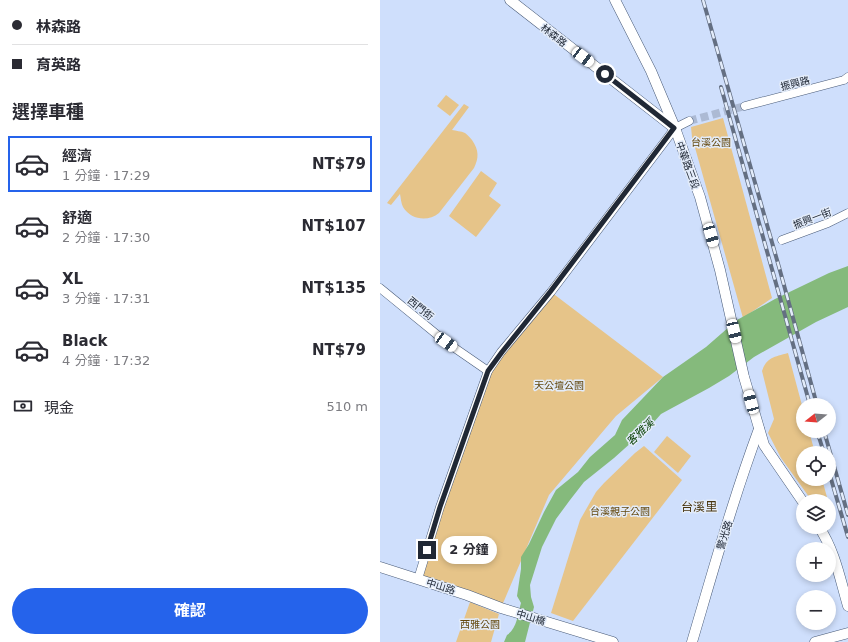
<!DOCTYPE html>
<html lang="zh-TW">
<head>
<meta charset="utf-8">
<style>
  :root { --surface:#fff; --page:#f2f2f3; --text:#2b2b33; --muted:#7c7c81; --line:#e1e1e2; --accent:#2563eb }
  body { margin:0; font-family:"DejaVu Sans","Noto Sans TC",sans-serif; background:var(--page); color:var(--text); height:100vh; display:flex; flex-direction:column; font-size:15px; white-space:nowrap }
  * { box-sizing:border-box; margin:0 }
  p { font-size:13px; color:var(--muted) }
  .icon { flex:none; width:22px; height:22px; fill:none; stroke:currentColor; stroke-width:2; stroke-linecap:round; stroke-linejoin:round }
  .map { position:relative; flex:1; overflow:hidden }
  .sheet { display:flex; flex-direction:column; background:var(--surface); width:380px }
  .sheet>* { flex:none }
  .hud { display:grid; align-content:center; height:88px; padding:0 12px; background:var(--surface) }
  .needle { width:26px; rotate:253deg }
  .tools { position:absolute; left:416px; top:398px; display:grid; gap:8px }
  .tools a { display:grid; place-items:center; width:40px; height:40px; border-radius:50%; background:var(--surface); box-shadow:0 2px 6px #0003; font-size:20px }
  .end { position:absolute; width:18px; height:18px; margin:-9px; border:5px solid #202835; background:#fff; box-shadow:0 0 0 2px #fff }
  .from { border-radius:50% }
  .bubble { position:absolute; height:28px; border-radius:14px; background:var(--surface); box-shadow:0 2px 6px #0003; font-size:13px; font-weight:700; line-height:28px; text-align:center }
  .car { position:absolute; width:12px; height:24px; margin:-12px -6px; border-radius:5px; box-shadow:0 0 3px 1px #0007; background:linear-gradient(#fff 24%,#345 0 40%,#fff 0 76%,#345 0 86%,#fff 0) }
  .hud b { display:flex; align-items:center; gap:14px; height:38px; font-size:15px }
  .hud b+b { border-top:1px solid var(--line) }
  .hud i { width:10px; height:10px; background:var(--text) }
  ul { padding:0; list-style:none }
  li { display:flex; align-items:center; gap:12px; height:56px; margin:0 8px 6px; padding:0 4px; border:2px solid transparent; border-radius:0px }
  li div { flex:1 }
  li b { display:block; font-size:15px }
  li em { font-style:normal; font-weight:700 }
  li.selected { border-color:var(--accent) }
  li>.icon { width:36px; height:36px; stroke-width:1.5 }
  h2 { padding:0 12px; font-size:18px; line-height:48px }
  .pay { display:flex; align-items:center; gap:10px; height:44px; padding:0 12px; font-size:15px }
  .pay p { margin-inline-start:auto }
  .cta { display:flex; gap:8px; margin-top:auto; padding:8px 12px }
  .cta a { flex:1; height:46px; border-radius:24px; background:var(--accent); color:#fff; font-size:16px; font-weight:700; line-height:46px; text-align:center }
  main { display:flex; flex:1; min-height:0 }
  .map>svg:first-child { display:block }
  .green { fill:#e6c489 }
  .water { fill:#85ba7c }
  .lines { fill:none; stroke-linecap:round; stroke-linejoin:round }
  .minor-tunnel { stroke:#acbad4; stroke-width:8; stroke-dasharray:8 4; stroke-linecap:butt }
  .minor-casing { stroke:#485a77; stroke-width:9 }
  .tertiary-casing { stroke:#485a77; stroke-width:11 }
  .minor { stroke:#fff; stroke-width:8 }
  .tertiary { stroke:#fff; stroke-width:10 }
  .rail-casing { stroke:#646f82; stroke-width:4 }
  .rail { stroke:#e3ecfa; stroke-width:2.5; stroke-dasharray:8; stroke-linecap:butt }
  .route { stroke:#202835; stroke-width:5 }
  .labels { text-anchor:middle; stroke-width:3; stroke-linejoin:round; paint-order:stroke }
  .street-label { font-size:10px; fill:#202835; stroke:#e3ecfa }
  .park-label { font-size:10px; fill:#65490f; stroke:#e3ecfa }
  .water-label { font-size:11px; font-style:italic; fill:#063e00; stroke:#e3ecfa }
  .quarter-label { font-size:12px; fill:#49350f; stroke:#e3ecfa }
</style>
</head>
<body>
<main>
<section class="sheet">
<div class="hud">
<b><i class="from"></i>林森路</b>
<b><i></i>育英路</b>
</div>
<h2>選擇車種</h2>
<ul>
<li class="selected"><svg class="icon" aria-label="car" viewBox="0 0 24 24"><path d="M5 17H2v-5l4-1 3-4h7l3 4 3 1v5h-3M9 17h6M6 11h13"/><circle cx="7" cy="17" r="2"/><circle cx="17" cy="17" r="2"/></svg><div><b>經濟</b><p>1 分鐘 · 17:29</p></div><em>NT$79</em></li>
<li><svg class="icon" aria-label="car" viewBox="0 0 24 24"><path d="M5 17H2v-5l4-1 3-4h7l3 4 3 1v5h-3M9 17h6M6 11h13"/><circle cx="7" cy="17" r="2"/><circle cx="17" cy="17" r="2"/></svg><div><b>舒適</b><p>2 分鐘 · 17:30</p></div><em>NT$107</em></li>
<li><svg class="icon" aria-label="car" viewBox="0 0 24 24"><path d="M5 17H2v-5l4-1 3-4h7l3 4 3 1v5h-3M9 17h6M6 11h13"/><circle cx="7" cy="17" r="2"/><circle cx="17" cy="17" r="2"/></svg><div><b>XL</b><p>3 分鐘 · 17:31</p></div><em>NT$135</em></li>
<li><svg class="icon" aria-label="car" viewBox="0 0 24 24"><path d="M5 17H2v-5l4-1 3-4h7l3 4 3 1v5h-3M9 17h6M6 11h13"/><circle cx="7" cy="17" r="2"/><circle cx="17" cy="17" r="2"/></svg><div><b>Black</b><p>4 分鐘 · 17:32</p></div><em>NT$79</em></li>
</ul>
<div class="pay"><svg class="icon" aria-label="cash" viewBox="0 0 24 24"><path d="M3 7h18v10H3z"/><circle cx="12" cy="12" r="2"/></svg>現金<p>510 m</p></div>
<div class="cta"><a>確認</a></div>
</section>
<div class="map">
<svg width="468" height="642" viewBox="0 0 468 642">
  <rect width="100%" height="100%" fill="#cfdffc"/>
  <g class="green">
    <polygon points="66,95 79,105 70,116 57,106"/>
    <path d="M 84,104 L 89,107 L 72,130 C 76,131 81,131 85,133 C 88,135 90,138 92,140 C 99,150 99,158 94,168 L 59,213 C 48,222 31,220 23,207 C 21,203 21,199 20,194 L 11,205 L 7,203 Z"/>
    <polygon points="343,118 392,298 363,318 312,137 311,127"/>
    <polygon points="101,171 117,183 109,196 121,205 96,237 69,216"/>
    <polygon points="171,292 283,377 236,416 169,495 121,608 38,579 108,371"/>
    <path d="M 408,353 L 423,409 L 423,431 L 429,431 L 435,453 L 423,453 L 423,479 L 442,479 L 448,501 L 432,501 L 401,458 L 388,433 L 394,419 L 382,371 C 387,357 394,357 408,353 Z"/>
    <polygon points="287,436 311,456 298,473 274,452"/>
    <polygon points="264,446 302,480 193,621 171,613 200,520 216,492 224,483 255,453"/>
    <polygon points="90,602 119,614 111,642 76,642"/>
  </g>
  <path class="water" d="M 468,266 L 468,307 L 436,322 L 374,357 L 349,376 L 329,388 L 281,414 L 266,431 L 253,441 L 234,458 L 204,482 L 190,500 L 176,519 L 162,547 L 150,585 L 151,597 L 154,607 L 145,642 L 124,642 L 127,635 C 137,629 138,613 141,603 L 137,596 L 141,569 L 141,557 L 149,544 L 164,512 L 176,490 L 198,472 L 210,457 L 235,435 L 242,420 L 283,377 L 326,347 L 357,320 L 395,299 L 449,273 Z"/>
  <g class="lines">
    <polyline class="minor-tunnel" points="309,121 365,106"/>
    <defs>
      <g id="minor">
        <polyline points="365,106 464,80 468,77"/>
        <polyline points="402,240 448,223 468,213"/>
        <polyline points="0,288 66,342 108,371"/>
        <polyline points="38,579 60,507 108,371 121,352 171,292 295,128 309,121"/>
      </g>
      <g id="tertiary">
        <polyline points="130,0 293,127"/>
        <polyline points="235,0 271,71 295,128 320,197 340,270 364,377 384,445 423,502"/>
        <path d="M 439,527 C 455,551 460,579 468,606"/>
        <polyline points="0,567 87,595 121,608 233,642"/>
        <path d="M 312,642 C 333,571 353,499 379,429"/>
        <polyline points="435,642 468,633"/>
      </g>
    </defs>
    <use href="#minor" class="minor-casing"/>
    <use href="#tertiary" class="tertiary-casing"/>
    <use href="#minor" class="minor"/>
    <use href="#tertiary" class="tertiary"/>
    <defs>
      <g id="rail">
        <polyline points="323,0 399,267 437,405"/>
        <polyline points="341,87 430,405"/>
        <polyline points="437,431 444,453"/>
        <polyline points="444,431 468,515"/>
        <polyline points="449,472 468,537"/>
      </g>
    </defs>
    <use href="#rail" class="rail-casing"/>
    <use href="#rail" class="rail"/>
  </g>
  <g class="lines">
    <polyline class="route" points="47,550 60,507 108,371 122,352 170,292 294,128 225,74"/>
  </g>
  <g class="labels">
    <g class="street-label">
      <text transform="translate(174 35) rotate(38)" y="4">林森路</text>
      <text transform="translate(415 83) rotate(-14)" y="4">振興路</text>
      <text transform="translate(308 165) rotate(70)" y="4">中華路三段</text>
      <text transform="translate(432 218) rotate(-21)" y="4">振興一街</text>
      <text transform="translate(41 308) rotate(39)" y="4">西門街</text>
      <text transform="translate(344 535) rotate(-72)" y="4">警光路</text>
      <text transform="translate(61 586) rotate(17)" y="4">中山路</text>
      <text transform="translate(151 617) rotate(17)" y="4">中山橋</text>
    </g>
    <g class="park-label">
      <text x="331" y="146">台溪公園</text>
      <text x="179" y="389">天公壇公園</text>
      <text x="240" y="515">台溪親子公園</text>
      <text x="100" y="628">西雅公園</text>
    </g>
    <g class="water-label">
      <text transform="translate(260 432) rotate(-43)" y="4">客雅溪</text>
    </g>
    <g class="quarter-label">
      <text x="319" y="511">台溪里</text>
    </g>
  </g>
</svg>
<div class="tools">
<a><svg class="needle" viewBox="-14 -14 28 28"><path d="M0-13l5 13h-10z" fill="#e53935"/><path d="M0 13l5-13h-10z" fill="#7c7c81"/></svg></a>
<a><svg class="icon" aria-label="locate" viewBox="0 0 24 24"><circle cx="12" cy="12" r="6"/><path d="M12 2v4M12 18v4M2 12h4M18 12h4"/></svg></a>
<a><svg class="icon" aria-label="layers" viewBox="0 0 24 24"><path d="M12 4l9 5-9 5-9-5zM3 14l9 5 9-5"/></svg></a>
<a>+</a>
<a>−</a>
</div>
<i class="end from" style="left:225px;top:74px"></i>
<i class="end" style="left:47px;top:550px"></i>
<div class="bubble" style="left:61px;top:536px;width:56px">2 分鐘</div>
<i class="car" style="left:203px;top:57px;rotate:127deg"></i>
<i class="car" style="left:331px;top:235px;rotate:164deg"></i>
<i class="car" style="left:354px;top:331px;rotate:167deg"></i>
<i class="car" style="left:66px;top:342px;rotate:125deg"></i>
<i class="car" style="left:371px;top:402px;rotate:345deg"></i>
</div>
</main>
</body>
</html>
